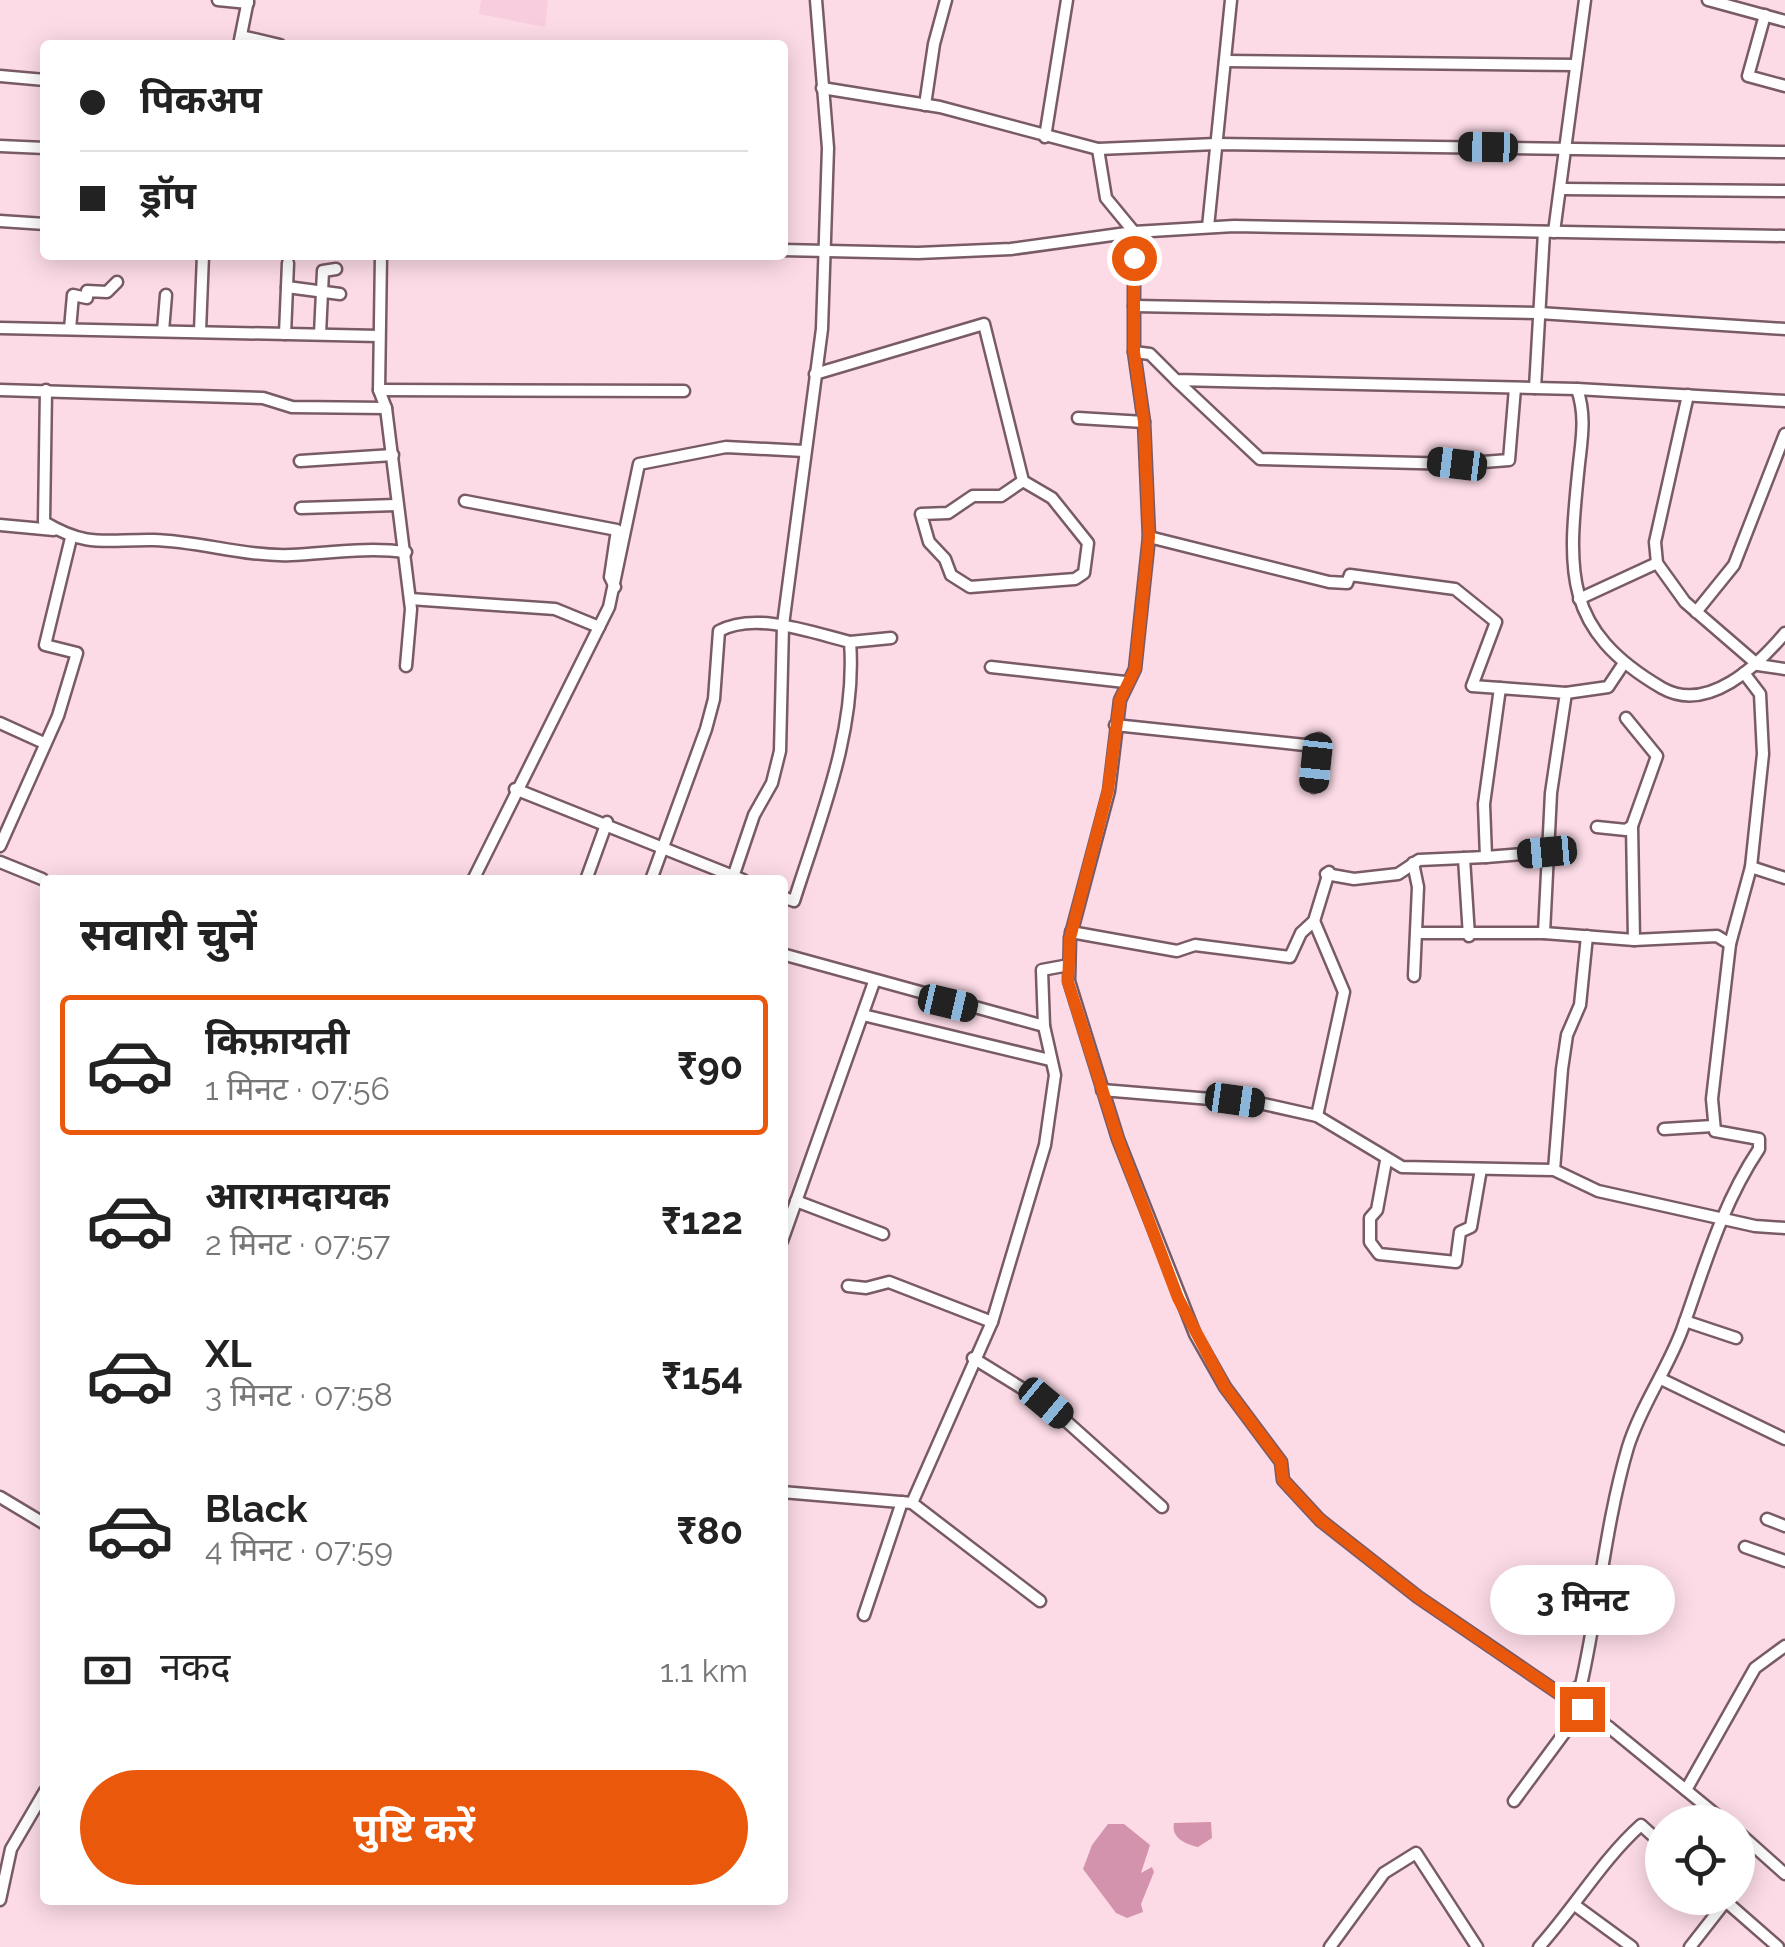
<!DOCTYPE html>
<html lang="hi">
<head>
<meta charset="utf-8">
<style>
  :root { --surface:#fff; --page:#f2f2f2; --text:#222; --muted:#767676; --line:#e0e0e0; --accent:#ea580c }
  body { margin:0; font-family:Raleway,"Noto Sans Devanagari",sans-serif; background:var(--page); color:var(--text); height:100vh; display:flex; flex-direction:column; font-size:38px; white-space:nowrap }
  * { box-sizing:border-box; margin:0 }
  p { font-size:32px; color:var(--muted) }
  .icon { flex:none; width:55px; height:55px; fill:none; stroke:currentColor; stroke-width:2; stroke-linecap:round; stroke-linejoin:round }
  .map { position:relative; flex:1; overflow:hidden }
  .sheet { position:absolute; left:40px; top:875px; width:748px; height:1030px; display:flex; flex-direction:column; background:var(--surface); border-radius:10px; box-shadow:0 5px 25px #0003 }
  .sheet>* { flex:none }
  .hud { position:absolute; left:40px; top:40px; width:748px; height:220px; border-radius:10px; box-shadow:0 5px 25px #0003; display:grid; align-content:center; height:220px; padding:0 40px; background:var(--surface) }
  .buttons { position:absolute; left:1645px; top:1805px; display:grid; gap:20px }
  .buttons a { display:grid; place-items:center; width:110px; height:110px; border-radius:50%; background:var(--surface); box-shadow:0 5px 25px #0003; font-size:50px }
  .end { position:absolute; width:45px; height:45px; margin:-22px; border:12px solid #ea580c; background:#fff; box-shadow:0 0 0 5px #fff }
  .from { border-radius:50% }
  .bubble { position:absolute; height:70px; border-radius:35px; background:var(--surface); box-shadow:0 5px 25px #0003; font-size:32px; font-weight:700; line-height:70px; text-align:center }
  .car { position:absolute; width:30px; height:60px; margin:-30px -15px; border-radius:12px; box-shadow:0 0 8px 2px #0007; background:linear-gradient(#222 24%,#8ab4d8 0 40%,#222 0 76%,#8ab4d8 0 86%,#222 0) }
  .hud b { display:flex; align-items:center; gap:35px; height:95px; font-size:38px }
  .hud b+b { border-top:2px solid var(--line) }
  .hud i { width:25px; height:25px; background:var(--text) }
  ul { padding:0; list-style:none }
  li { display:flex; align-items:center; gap:30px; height:140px; margin:0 20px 15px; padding:0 20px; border:5px solid transparent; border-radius:10px }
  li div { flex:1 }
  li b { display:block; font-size:38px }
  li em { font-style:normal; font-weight:700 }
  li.on { border-color:var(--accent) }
  li>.icon { width:90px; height:90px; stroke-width:1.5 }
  h2 { padding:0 40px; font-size:45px; line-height:120px }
  .pay { display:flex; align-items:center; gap:25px; height:110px; padding:0 40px; font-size:38px }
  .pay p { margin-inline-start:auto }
  .button { display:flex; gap:20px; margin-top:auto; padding:20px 40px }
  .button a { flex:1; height:115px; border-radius:60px; background:var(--accent); color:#fff; font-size:40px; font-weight:700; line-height:115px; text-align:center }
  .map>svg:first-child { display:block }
  .built { fill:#f8cede }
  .water { fill:#d493ac }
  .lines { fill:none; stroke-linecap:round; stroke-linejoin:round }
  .minor-casing { stroke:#785b66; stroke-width:15 }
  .minor { stroke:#fff; stroke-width:10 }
  .route { stroke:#ea580c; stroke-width:12 }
</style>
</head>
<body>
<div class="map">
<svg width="1785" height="1947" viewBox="0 0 1785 1947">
  <rect width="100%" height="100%" fill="#fcdbe7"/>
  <polygon class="built" points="481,0 548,0 545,27 479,14"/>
  <g class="water">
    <path d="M 1211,1822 L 1212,1838 L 1198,1847 C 1185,1844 1171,1838 1174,1823 Z"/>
    <polygon points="1108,1824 1124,1824 1150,1845 1141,1873 1152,1867 1154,1872 1141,1904 1143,1912 1127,1918 1116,1913 1083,1869 1092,1845"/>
  </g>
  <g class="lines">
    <defs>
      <g id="minor">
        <polyline points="218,0 248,3"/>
        <polyline points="1708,0 1785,21"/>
        <polyline points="1765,15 1748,76 1785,86"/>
        <polyline points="241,36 280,45"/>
        <polyline points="239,45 248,0"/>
        <polyline points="1225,61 1576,65"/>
        <polyline points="0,76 45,80"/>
        <polyline points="822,88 940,107 1098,149 1216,144 1785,152"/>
        <polyline points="925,105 934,44 946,0"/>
        <polyline points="1045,137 1067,0"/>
        <polyline points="0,146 45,148"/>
        <polyline points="1098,149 1106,198 1134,232 1134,352 1144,422 1149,537 1135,669 1120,700 1109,791 1070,938 1069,981 1118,1139 1195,1334 1225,1387 1281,1462 1283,1480 1320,1520 1418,1597 1610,1728 1725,1822"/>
        <polyline points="1563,189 1785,191"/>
        <polyline points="0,221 45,224"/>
        <polyline points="1208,227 1231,0"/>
        <polyline points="1554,232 1585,0"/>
        <polyline points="782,250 918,253 1011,249 1134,232 1234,226 1785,236"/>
        <polyline points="381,255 379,390 386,408 411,609 406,666"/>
        <polyline points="287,287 340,294"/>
        <polyline points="1134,306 1539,313 1785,329"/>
        <polyline points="0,328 379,336"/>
        <polyline points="70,329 73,295 87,298 87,291 107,292 117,282"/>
        <polyline points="163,331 166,295"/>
        <polyline points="200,331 203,255"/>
        <polyline points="285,334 288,263"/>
        <polyline points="320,334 323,271 336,269"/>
        <polyline points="1134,352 1150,354 1176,380 1577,389 1785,401"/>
        <polyline points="815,374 984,324 1023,481 1001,496 973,496 948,513 921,514 929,542 945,559 951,575 970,587 1075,579 1084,573 1088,543 1052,498 1023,481"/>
        <polyline points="1177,381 1260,459 1457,464 1509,460 1515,388"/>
        <polyline points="1535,388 1544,232"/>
        <path d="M 1577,389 C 1586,415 1582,437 1579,464 C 1568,570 1561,629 1662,688 C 1708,714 1758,665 1785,633"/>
        <polyline points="0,390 263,398 292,407 386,408"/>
        <path d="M 46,390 L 44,522 C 89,549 107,539 154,540 C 199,541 246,557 291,555 C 331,553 366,547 406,552"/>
        <polyline points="379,390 684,391"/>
        <polyline points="1688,395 1655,542 1657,563 1685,602 1758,665 1785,669"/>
        <polyline points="1078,418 1144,422"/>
        <polyline points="300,461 393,455"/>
        <polyline points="465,501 617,530 610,577 615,587"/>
        <polyline points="301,508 396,505"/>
        <polyline points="0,525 54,530"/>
        <polyline points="1149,537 1329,582 1347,583 1350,575 1455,589 1496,622 1472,686 1500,688"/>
        <polyline points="410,599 555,609 599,627"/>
        <polyline points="1579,599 1657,563"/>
        <polyline points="1696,612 1734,565 1785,434"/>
        <polyline points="850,642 891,638"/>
        <polyline points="991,667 1125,682"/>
        <polyline points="1566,693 1608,687 1624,663"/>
        <polyline points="0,723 44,743"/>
        <polyline points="1115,725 1305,745 1319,739 1314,787"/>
        <polyline points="515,789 743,880"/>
        <polyline points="1632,826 1634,940"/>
        <polyline points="1597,827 1626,830 1632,826 1657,756 1626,718"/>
        <polyline points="0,846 58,716 77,653 45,645 71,538"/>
        <polyline points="1486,857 1547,852"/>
        <polyline points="1464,858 1469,936"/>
        <polyline points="0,862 42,879"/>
        <polyline points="1413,863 1418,887 1414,976"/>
        <polyline points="1751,867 1785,878"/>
        <polyline points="1326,874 1354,879 1398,874 1419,860 1486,857 1484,804 1500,688 1566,693 1551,793 1544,933"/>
        <polyline points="473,880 609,607 639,464 726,447 804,451"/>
        <polyline points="586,880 607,822"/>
        <path d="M 651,880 L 706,729 L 714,699 L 719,631 C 756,611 813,633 850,642 C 857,730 820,819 794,901 L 782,897"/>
        <polyline points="732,880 754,815 772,783 780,751 783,625 822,329 828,148 816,0"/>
        <polyline points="1314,921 1344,992 1317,1116"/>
        <polyline points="1071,932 1177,951 1195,945 1290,957 1301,933 1314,921 1329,872"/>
        <polyline points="1417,933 1544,933 1634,940 1717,936 1730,944"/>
        <polyline points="782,954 1044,1026"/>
        <polyline points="863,1015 1050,1060"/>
        <polyline points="1102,1090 1259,1103 1317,1116 1402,1167 1554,1170 1598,1191 1755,1226 1785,1228"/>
        <polyline points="1664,1129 1713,1126"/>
        <polyline points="1386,1161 1377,1210 1370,1218 1370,1242 1379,1254 1456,1262 1460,1232 1471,1227 1481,1169"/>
        <polyline points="1554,1170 1562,1069 1567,1035 1580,1005 1587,936"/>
        <polyline points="796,1201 883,1234"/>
        <polyline points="782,1241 874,982"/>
        <polyline points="848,1286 866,1288 889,1282 992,1322"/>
        <polyline points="1685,1321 1736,1338"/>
        <polyline points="973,1358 1046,1403 1162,1507"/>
        <polyline points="1661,1379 1785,1439"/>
        <polyline points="782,1492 912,1503 1040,1601"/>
        <polyline points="0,1497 45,1524"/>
        <polyline points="912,1503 992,1322 1045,1145 1055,1075 1044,1026 1042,970 1069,965"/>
        <polyline points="1767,1519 1785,1526"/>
        <polyline points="1745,1547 1785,1561"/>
        <polyline points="864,1615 902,1502"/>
        <path d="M 1564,1696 L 1581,1685 C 1599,1606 1605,1525 1628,1447 C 1641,1406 1667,1370 1682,1330 C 1704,1268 1722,1204 1759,1149 L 1759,1139 L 1715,1131 L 1712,1099 L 1730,944 L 1751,867 L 1763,754 L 1760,694 L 1744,673"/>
        <polyline points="1686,1790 1755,1668 1785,1646"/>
        <polyline points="1514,1801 1582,1709"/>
        <polyline points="1738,1832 1785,1874"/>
        <polyline points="1722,1898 1778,1947"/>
        <polyline points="0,1900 11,1849 45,1791"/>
        <polyline points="1576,1906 1632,1947"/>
        <polyline points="1330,1947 1384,1873 1416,1853 1477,1947"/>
        <path d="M 1539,1947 C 1575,1907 1602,1860 1641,1825 L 1662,1844"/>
        <polyline points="1690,1947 1726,1901"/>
      </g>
    </defs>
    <use href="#minor" class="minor-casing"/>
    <use href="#minor" class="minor"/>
  </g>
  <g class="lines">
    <polyline class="route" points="1134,258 1134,352 1144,422 1149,537 1135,669 1120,700 1108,790 1070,938 1068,982 1118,1139 1178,1298 1225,1387 1281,1462 1283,1480 1320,1520 1418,1597 1582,1709"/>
  </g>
</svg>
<div class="buttons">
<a><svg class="icon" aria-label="locate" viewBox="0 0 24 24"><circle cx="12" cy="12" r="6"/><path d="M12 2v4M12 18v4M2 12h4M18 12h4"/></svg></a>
</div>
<i class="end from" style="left:1134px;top:258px"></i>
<i class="end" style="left:1582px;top:1709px"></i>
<div class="bubble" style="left:1490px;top:1565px;width:185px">3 मिनट</div>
<i class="car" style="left:1488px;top:147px;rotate:271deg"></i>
<i class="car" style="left:1457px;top:464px;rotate:277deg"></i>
<i class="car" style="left:1316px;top:763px;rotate:186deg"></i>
<i class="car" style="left:1547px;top:852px;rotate:265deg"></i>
<i class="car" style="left:948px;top:1003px;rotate:103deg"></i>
<i class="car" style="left:1235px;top:1100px;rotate:98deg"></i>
<i class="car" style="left:1046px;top:1403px;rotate:130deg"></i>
<div class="hud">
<b><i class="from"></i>पिकअप</b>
<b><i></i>ड्रॉप</b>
</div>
<section class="sheet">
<h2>सवारी चुनें</h2>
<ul>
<li class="on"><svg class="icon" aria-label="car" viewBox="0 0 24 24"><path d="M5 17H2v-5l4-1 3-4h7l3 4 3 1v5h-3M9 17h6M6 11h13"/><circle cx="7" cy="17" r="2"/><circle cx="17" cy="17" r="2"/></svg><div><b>किफ़ायती</b><p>1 मिनट · 07:56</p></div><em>₹90</em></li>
<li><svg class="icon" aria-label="car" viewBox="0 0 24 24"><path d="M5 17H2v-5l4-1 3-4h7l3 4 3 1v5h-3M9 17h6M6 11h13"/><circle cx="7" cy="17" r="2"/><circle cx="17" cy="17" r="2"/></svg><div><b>आरामदायक</b><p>2 मिनट · 07:57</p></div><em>₹122</em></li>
<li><svg class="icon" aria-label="car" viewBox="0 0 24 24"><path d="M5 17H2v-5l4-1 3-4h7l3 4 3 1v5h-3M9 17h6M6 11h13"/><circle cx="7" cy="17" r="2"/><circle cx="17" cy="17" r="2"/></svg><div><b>XL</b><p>3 मिनट · 07:58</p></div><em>₹154</em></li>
<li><svg class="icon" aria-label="car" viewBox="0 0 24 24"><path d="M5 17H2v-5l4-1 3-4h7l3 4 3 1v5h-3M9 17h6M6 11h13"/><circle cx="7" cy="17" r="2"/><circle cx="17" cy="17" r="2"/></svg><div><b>Black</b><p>4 मिनट · 07:59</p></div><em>₹80</em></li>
</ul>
<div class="pay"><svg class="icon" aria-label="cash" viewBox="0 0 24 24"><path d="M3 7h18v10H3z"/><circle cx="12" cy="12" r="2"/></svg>नकद<p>1.1 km</p></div>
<div class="button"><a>पुष्टि करें</a></div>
</section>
</div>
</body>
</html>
